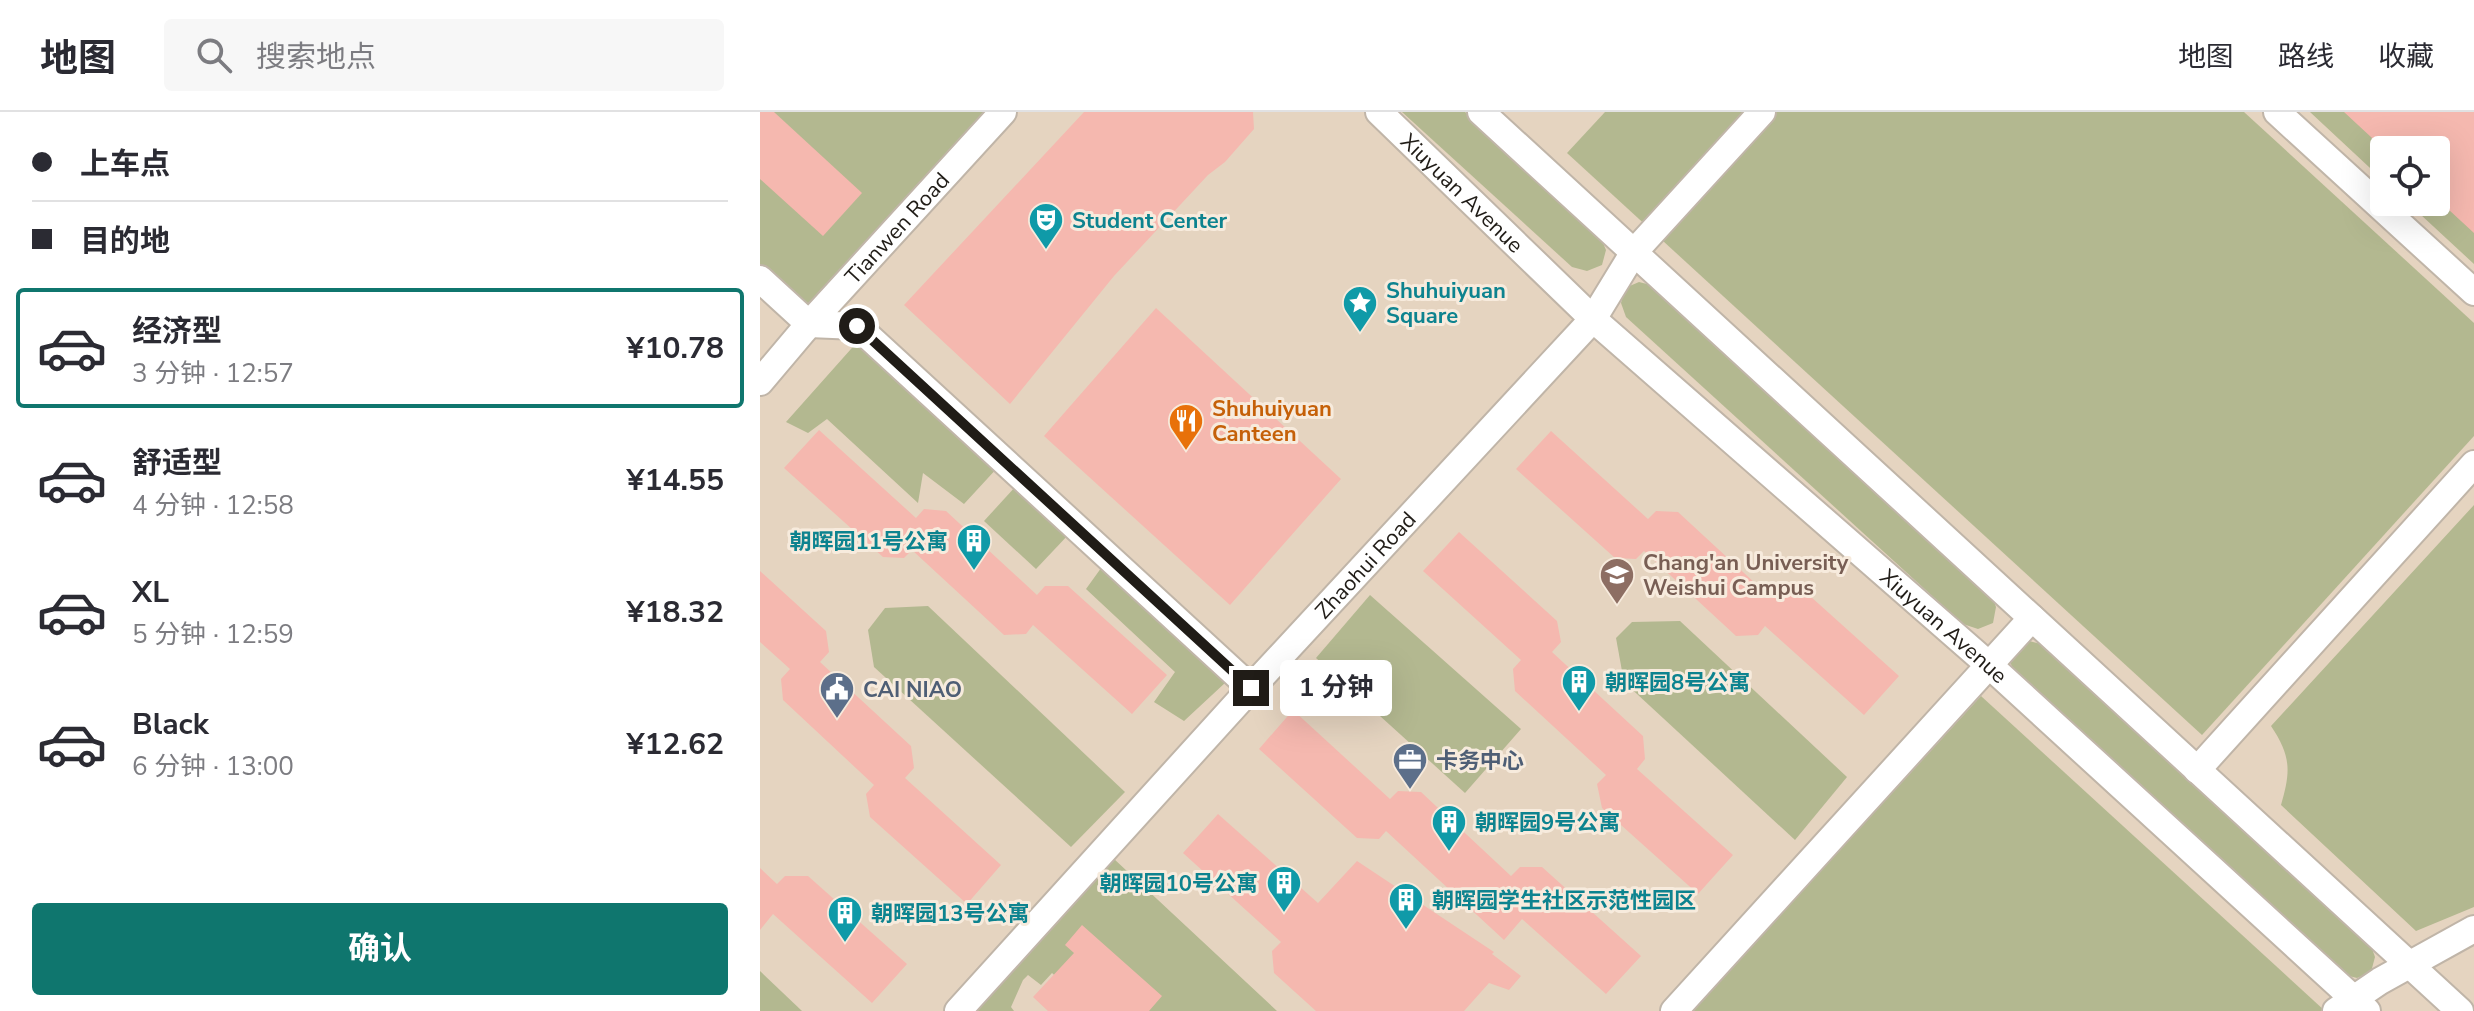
<!DOCTYPE html>
<html lang="zh">
<head>
<meta charset="utf-8">
<style>
  :root { --surface:#fff; --page:#f7f7f7; --text:#2b2b33; --muted:#7c7c81; --line:#e1e1e2; --accent:#0f766e }
  body { margin:0; font-family:"Nunito Sans","Noto Sans SC",sans-serif; background:var(--page); color:var(--text); height:100vh; display:flex; flex-direction:column; font-size:30px; white-space:nowrap }
  * { box-sizing:border-box; margin:0 }
  p { font-size:26px; color:var(--muted) }
  .icon { flex:none; width:44px; height:44px; fill:none; stroke:currentColor; stroke-width:2; stroke-linecap:round; stroke-linejoin:round }
  .map { position:relative; flex:1; overflow:hidden }
  .drawer { display:flex; flex-direction:column; background:var(--surface); width:760px }
  .drawer>* { flex:none }
  .top-card { display:grid; align-content:center; height:176px; padding:0 32px; background:var(--surface) }
  .buttons { position:absolute; left:1610px; top:24px; display:grid; gap:16px }
  .buttons a { display:grid; place-items:center; width:80px; height:80px; border-radius:8px; background:var(--surface); box-shadow:0 8px 32px #0002; font-size:40px }
  .end { position:absolute; width:36px; height:36px; margin:-18px; border:10px solid #201c17; background:#fff; box-shadow:0 0 0 4px #fff }
  .from { border-radius:50% }
  .bubble { position:absolute; height:56px; border-radius:8px; background:var(--surface); box-shadow:0 8px 32px #0002; font-size:26px; font-weight:700; line-height:56px; text-align:center }
  .top-card b { display:flex; align-items:center; gap:28px; height:76px; font-size:30px }
  .top-card b+b { border-top:2px solid var(--line) }
  .top-card i { width:20px; height:20px; background:var(--text) }
  ul { padding:0; list-style:none }
  li { display:flex; align-items:center; gap:24px; height:120px; margin:0 16px 12px; padding:0 16px; border:4px solid transparent; border-radius:8px }
  li div { flex:1 }
  li b { display:block; font-size:30px }
  li em { font-style:normal; font-weight:700 }
  li.current { border-color:var(--accent) }
  li>.icon { width:72px; height:72px; stroke-width:1.5 }
  .cta { display:flex; gap:16px; margin-top:auto; padding:16px 32px }
  .cta a { flex:1; height:92px; border-radius:8px; background:var(--accent); color:#fff; font-size:32px; font-weight:700; line-height:92px; text-align:center }
  header { display:flex; align-items:center; gap:48px; box-sizing:border-box; height:112px; padding:0 40px; background:var(--surface); border-bottom:2px solid var(--line) }
  header strong { font-size:38px }
  nav { display:flex; gap:44px; margin-inline-start:auto; font-size:28px }
  .search { width:560px; height:72px; background:var(--page); display:flex; align-items:center; gap:20px; box-sizing:border-box; padding:0 28px; border-radius:8px; color:var(--muted); font-size:30px }
  main { display:flex; flex:1; min-height:0 }
  .map>svg:first-child { display:block }
  .built { fill:#e5d4c0; fill-rule:evenodd }
  .green { fill:#b3b890 }
  .building { fill:#f5b8af }
  .lines { fill:none; stroke-linecap:round; stroke-linejoin:round }
  .street-casing { stroke:#c0b5a8; stroke-width:30 }
  .street { stroke:#fff; stroke-width:26 }
  .route { stroke:#201c17; stroke-width:10 }
  .labels { text-anchor:middle; stroke-width:6; stroke-linejoin:round; paint-order:stroke }
  .street-label { font-size:22px; fill:#201c17; stroke:#f7ebdd }
  .culture-label { font-size:22px; font-weight:bold; fill:#0d838f; stroke:#f7ebdd; text-anchor:start }
  .food-label { font-size:22px; font-weight:bold; fill:#c56008; stroke:#f7ebdd; text-anchor:start }
  .education-label { font-size:22px; font-weight:bold; fill:#785e54; stroke:#f7ebdd; text-anchor:start }
  .service-label { font-size:22px; font-weight:bold; fill:#4e5e75; stroke:#f7ebdd; text-anchor:start }
</style>
</head>
<body>
<header>
<strong>地图</strong>
<div class="search"><svg class="icon" aria-label="search" viewBox="0 0 24 24"><circle cx="10" cy="10" r="6"/><path d="M15 15l6 6"/></svg>搜索地点</div>
<nav><a>地图</a><a>路线</a><a>收藏</a></nav>
</header>
<main>
<section class="drawer">
<div class="top-card">
<b><i class="from"></i>上车点</b>
<b><i></i>目的地</b>
</div>
<ul>
<li class="current"><svg class="icon" aria-label="car" viewBox="0 0 24 24"><path d="M5 17H2v-5l4-1 3-4h7l3 4 3 1v5h-3M9 17h6M6 11h13"/><circle cx="7" cy="17" r="2"/><circle cx="17" cy="17" r="2"/></svg><div><b>经济型</b><p>3 分钟 · 12:57</p></div><em>¥10.78</em></li>
<li><svg class="icon" aria-label="car" viewBox="0 0 24 24"><path d="M5 17H2v-5l4-1 3-4h7l3 4 3 1v5h-3M9 17h6M6 11h13"/><circle cx="7" cy="17" r="2"/><circle cx="17" cy="17" r="2"/></svg><div><b>舒适型</b><p>4 分钟 · 12:58</p></div><em>¥14.55</em></li>
<li><svg class="icon" aria-label="car" viewBox="0 0 24 24"><path d="M5 17H2v-5l4-1 3-4h7l3 4 3 1v5h-3M9 17h6M6 11h13"/><circle cx="7" cy="17" r="2"/><circle cx="17" cy="17" r="2"/></svg><div><b>XL</b><p>5 分钟 · 12:59</p></div><em>¥18.32</em></li>
<li><svg class="icon" aria-label="car" viewBox="0 0 24 24"><path d="M5 17H2v-5l4-1 3-4h7l3 4 3 1v5h-3M9 17h6M6 11h13"/><circle cx="7" cy="17" r="2"/><circle cx="17" cy="17" r="2"/></svg><div><b>Black</b><p>6 分钟 · 13:00</p></div><em>¥12.62</em></li>
</ul>
<div class="cta"><a>确认</a></div>
</section>
<div class="map">
<svg width="1714" height="899" viewBox="0 0 1714 899">
  <rect width="100%" height="100%" fill="#e9ddd0"/>
  <path class="built" d="M 0,0 L 1714,0 L 1714,899 L 0,899 ZM 1624,38 L 1676,38 L 1676,90 L 1624,90 Z"/>
  <g class="green">
    <polygon points="0,0 228,0 45,198 0,156"/>
    <polygon points="642,0 705,0 840,124 846,138 842,153 827,159 812,155"/>
    <polygon points="845,0 1484,0 1714,211 1714,324 1442,623 807,41"/>
    <polygon points="1550,0 1714,0 1714,152 1647,90 1676,90 1676,38 1624,38 1624,69"/>
    <polygon points="879,170 895,174 1231,481 1236,495 1233,511 1218,517 1203,512 866,205 861,191 865,176"/>
    <polygon points="99,228 239,354 204,392 163,361 158,391 67,307 48,321 26,310"/>
    <polygon points="256,374 310,421 276,457 224,409"/>
    <path d="M 1714,393 L 1714,795 L 1656,819 L 1521,693 C 1531,659 1531,644 1511,614 Z"/>
    <polygon points="344,452 466,570 424,609 394,590 415,560 326,477"/>
    <polygon points="610,483 761,617 705,681 556,546"/>
    <polygon points="168,494 365,680 311,735 114,555 108,518 125,496"/>
    <polygon points="920,509 1087,665 1035,728 864,570 856,526 872,510"/>
    <polygon points="1269,529 1285,533 1610,831 1615,845 1611,860 1597,866 1581,862 1255,564 1250,549"/>
    <polygon points="1221,584 1565,899 932,899"/>
    <polygon points="353,746 517,899 333,899 292,861 281,873 268,863 263,868 251,895 254,899 211,899"/>
    <polygon points="0,859 42,899 0,899"/>
  </g>
  <g class="building">
    <polygon points="0,0 14,0 102,81 63,124 0,67"/>
    <polygon points="324,0 493,0 494,17 465,50 448,63 354,164 250,292 144,193"/>
    <polygon points="1584,0 1714,0 1714,121 1676,86 1676,38 1625,38"/>
    <polygon points="396,196 581,367 470,493 284,324"/>
    <polygon points="59,318 156,406 164,397 186,399 277,483 285,474 308,474 407,563 372,602 273,513 266,522 244,523 152,438 144,446 123,445 24,356"/>
    <polygon points="791,319 888,407 896,399 918,400 1009,484 1017,475 1040,475 1139,564 1104,603 1005,514 998,523 976,524 884,439 876,447 855,446 756,357"/>
    <polygon points="699,420 797,509 801,530 792,540 883,624 885,647 877,657 973,743 938,782 842,696 837,672 846,663 755,579 753,557 761,548 663,459"/>
    <polygon points="0,459 66,519 69,540 60,550 151,634 154,656 145,666 241,753 207,792 110,705 106,682 114,673 23,588 21,567 30,557 0,530"/>
    <polygon points="533,598 630,687 638,679 661,680 751,764 760,755 782,755 881,844 846,882 762,807 744,828 626,719 619,727 597,726 499,637"/>
    <polygon points="458,702 558,791 597,749 734,840 732,842 761,864 749,878 729,871 704,899 556,899 514,861 512,839 521,830 423,741"/>
    <polygon points="0,756 17,772 25,764 48,764 147,852 112,891 13,802 0,818"/>
    <polygon points="322,813 402,884 389,899 288,899 273,885 314,841 305,833"/>
  </g>
  <g class="lines">
    <defs>
      <g id="street">
        <path id="s1" d="M 619,0 L 833,207 L 1229,553 L 1607,899"/>
        <polyline points="721,0 1700,899"/>
        <polyline points="1517,0 1714,180"/>
        <polyline points="0,167 49,212 97,214 491,576"/>
        <path id="s2" d="M 0,270 L 49,212 L 243,0"/>
        <polyline points="1437,658 1714,352"/>
        <path id="s3" d="M 198,899 L 491,576 L 833,207 L 874,140 L 1002,0"/>
        <polyline points="914,899 1272,506"/>
        <polyline points="1576,899 1620,869 1714,817"/>
      </g>
    </defs>
    <use href="#street" class="street-casing"/>
    <use href="#street" class="street"/>
  </g>
  <g class="lines">
    <polyline class="route" points="97,214 491,576"/>
  </g>
  <defs>
    <symbol id="theatre-pin" viewBox="-11 -11 22 30"><path d="M0 17L-7.5 6A9.5 9.5 0 1 1 7.5 6Z" fill="#0f9aa8" stroke="#f7ebdd"/><path d="M-5-5.5Q0-4 5-5.5V0Q5 5 0 6Q-5 5-5 0ZM-3.3-2.5H-1v1.5H-3.3ZM1-2.5H3.3v1.5H1ZM-2.8 1Q0 5.5 2.8 1Z" fill="#fff"/></symbol>
    <symbol id="sight-pin" viewBox="-11 -11 22 30"><path d="M0 17L-7.5 6A9.5 9.5 0 1 1 7.5 6Z" fill="#0f9aa8" stroke="#f7ebdd"/><path d="M0-6L1.8-2.2L6-1.7L2.9 1.2L3.7 5.4L0 3.3L-3.7 5.4L-2.9 1.2L-6-1.7L-1.8-2.2Z" fill="#fff"/></symbol>
    <symbol id="restaurant-pin" viewBox="-11 -11 22 30"><path d="M0 17L-7.5 6A9.5 9.5 0 1 1 7.5 6Z" fill="#e8710a" stroke="#f7ebdd"/><path d="M-5-6h1v4h1v-4h1v4h1v-4h1v5L-1.5 .5V6h-2V.5L-5-1ZM5-6V6H3V1.5H1.5Q1.5-4 5-6Z" fill="#fff"/></symbol>
    <symbol id="building-pin" viewBox="-11 -11 22 30"><path d="M0 17L-7.5 6A9.5 9.5 0 1 1 7.5 6Z" fill="#0f9aa8" stroke="#f7ebdd"/><path d="M-4-6H4V6H1V3H-1V6H-4ZM-2.5-4.3h1.7v1.8h-1.7ZM.8-4.3h1.7v1.8H.8ZM-2.5-1h1.7V.8h-1.7ZM.8-1h1.7V.8H.8Z" fill="#fff"/></symbol>
    <symbol id="university-pin" viewBox="-11 -11 22 30"><path d="M0 17L-7.5 6A9.5 9.5 0 1 1 7.5 6Z" fill="#8d6e63" stroke="#f7ebdd"/><path d="M0-5L7-2L0 1L-7-2ZM-4 1L0 2.5L4 1V4Q0 6-4 4Z" fill="#fff"/></symbol>
    <symbol id="civic-pin" viewBox="-11 -11 22 30"><path d="M0 17L-7.5 6A9.5 9.5 0 1 1 7.5 6Z" fill="#5c6f8a" stroke="#f7ebdd"/><path d="M-.6-6.5H3V-4.5H.6V-3L4-1V1h2V6H-6V1h2V-1L-.6-3ZM-1.2 2.5V6h2.4V2.5Z" fill="#fff"/></symbol>
    <symbol id="office-pin" viewBox="-11 -11 22 30"><path d="M0 17L-7.5 6A9.5 9.5 0 1 1 7.5 6Z" fill="#5c6f8a" stroke="#f7ebdd"/><path d="M-6-3h4V-5.5h4V-3h4V5H-6ZM-1-4.5V-3h2v-1.5ZM-6 0V1H6V0Z" fill="#fff"/></symbol>
  </defs>
  <g fill-rule="evenodd">
    <use href="#theatre-pin" x="266" y="88" width="40" height="54"/>
    <use href="#sight-pin" x="580" y="171" width="40" height="54"/>
    <use href="#restaurant-pin" x="406" y="289" width="40" height="54"/>
    <use href="#building-pin" x="194" y="409" width="40" height="54"/>
    <use href="#university-pin" x="837" y="443" width="40" height="54"/>
    <use href="#building-pin" x="799" y="550" width="40" height="54"/>
    <use href="#civic-pin" x="57" y="557" width="40" height="54"/>
    <use href="#office-pin" x="630" y="628" width="40" height="54"/>
    <use href="#building-pin" x="669" y="690" width="40" height="54"/>
    <use href="#building-pin" x="504" y="751" width="40" height="54"/>
    <use href="#building-pin" x="626" y="768" width="40" height="54"/>
    <use href="#building-pin" x="65" y="781" width="40" height="54"/>
  </g>
  <g class="labels">
    <g class="street-label">
      <text dy="8" stroke="none"><textPath href="#s1" startOffset="116">Xiuyuan Avenue</textPath></text>
      <text dy="8" stroke="none"><textPath href="#s2" startOffset="206">Tianwen Road</textPath></text>
      <text dy="8" stroke="none"><textPath href="#s3" startOffset="604">Zhaohui Road</textPath></text>
      <text dy="8" stroke="none"><textPath href="#s1" startOffset="764">Xiuyuan Avenue</textPath></text>
    </g>
    <g class="culture-label">
      <text x="312" y="116">Student Center</text>
      <text x="626" y="186">Shuhuiyuan<tspan x="626" dy="25">Square</tspan></text>
      <text x="188" y="437" text-anchor="end">朝晖园11号公寓</text>
      <text x="845" y="578">朝晖园8号公寓</text>
      <text x="715" y="718">朝晖园9号公寓</text>
      <text x="498" y="779" text-anchor="end">朝晖园10号公寓</text>
      <text x="672" y="796">朝晖园学生社区示范性园区</text>
      <text x="111" y="809">朝晖园13号公寓</text>
    </g>
    <g class="food-label">
      <text x="452" y="304">Shuhuiyuan<tspan x="452" dy="25">Canteen</tspan></text>
    </g>
    <g class="education-label">
      <text x="883" y="458">Chang'an University<tspan x="883" dy="25">Weishui Campus</tspan></text>
    </g>
    <g class="service-label">
      <text x="103" y="585">CAI NIAO</text>
      <text x="676" y="656">卡务中心</text>
    </g>
  </g>
</svg>
<div class="buttons">
<a><svg class="icon" aria-label="locate" viewBox="0 0 24 24"><circle cx="12" cy="12" r="6"/><path d="M12 2v4M12 18v4M2 12h4M18 12h4"/></svg></a>
</div>
<i class="end from" style="left:97px;top:214px"></i>
<i class="end" style="left:491px;top:576px"></i>
<div class="bubble" style="left:520px;top:548px;width:112px">1 分钟</div>
</div>
</main>
</body>
</html>
